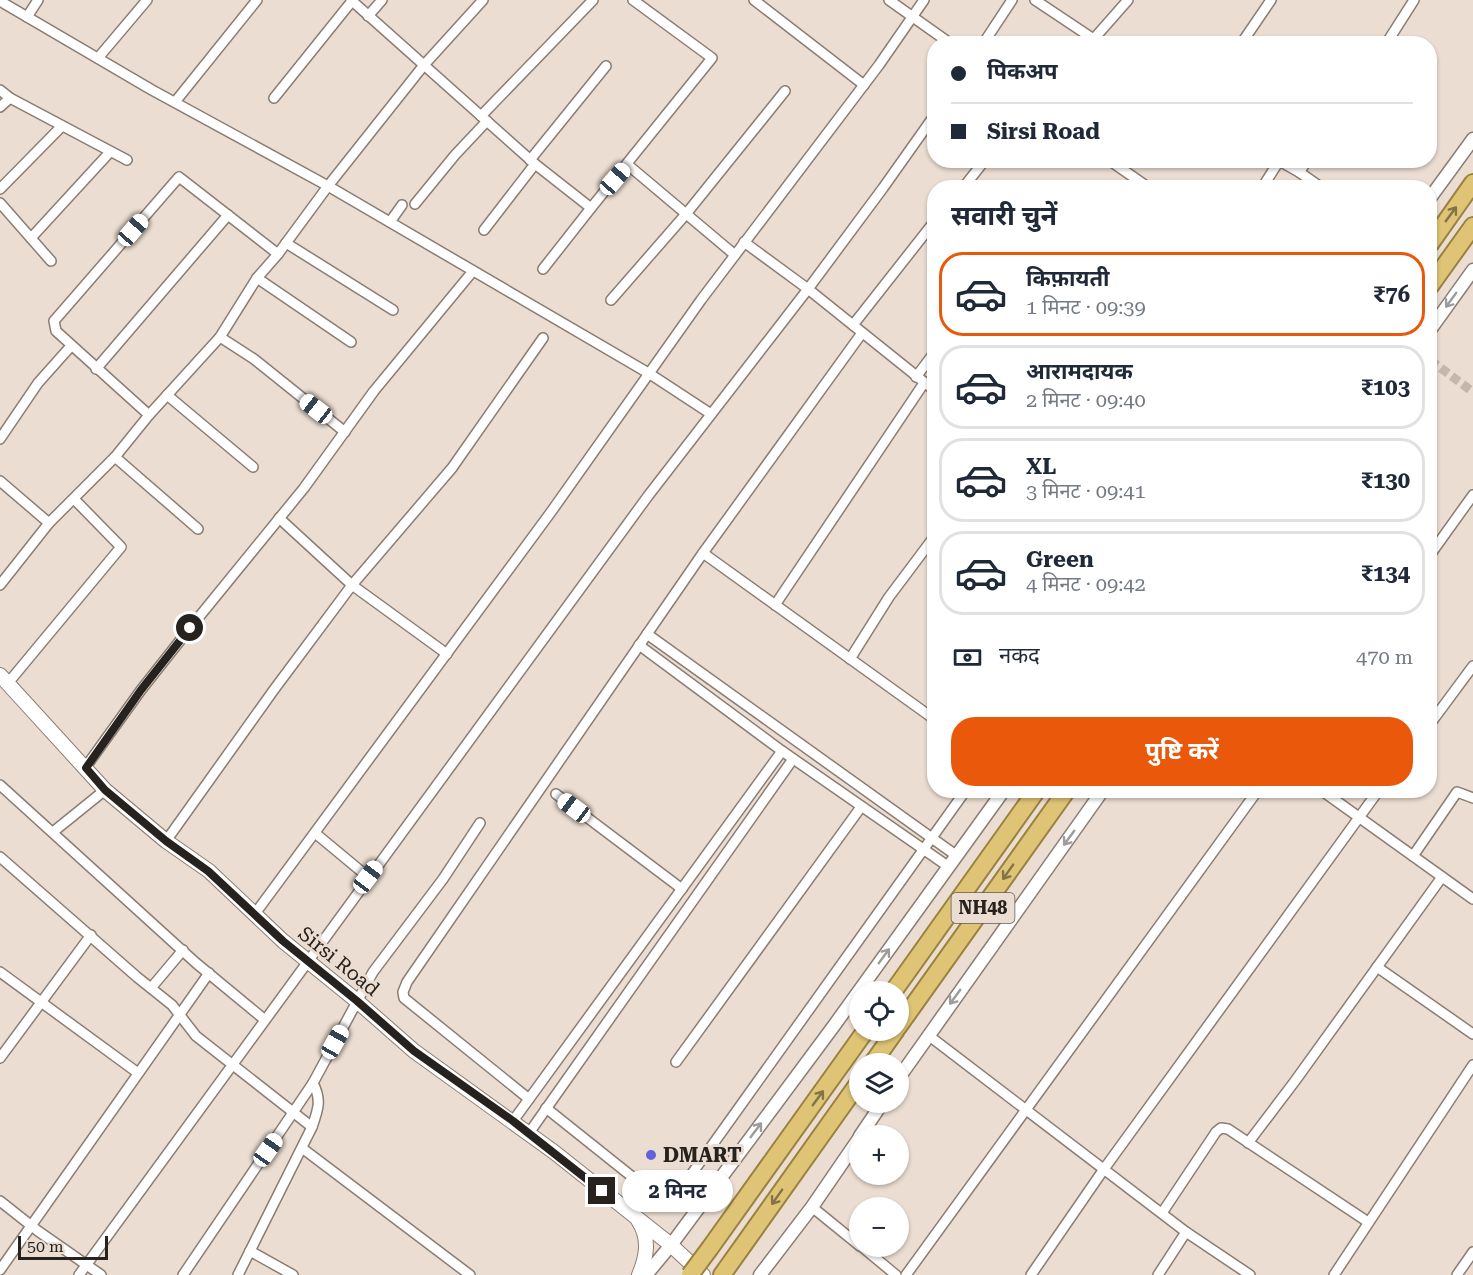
<!DOCTYPE html>
<html lang="hi">
<head>
<meta charset="utf-8">
<style>
  :root { --surface:#fff; --page:#f2f2f3; --text:#1f2937; --muted:#747a83; --line:#e0e1e3; --accent:#ea580c }
  body { margin:0; font-family:"Roboto Serif","Noto Sans Devanagari",serif; background:var(--page); color:var(--text); height:100vh; display:flex; flex-direction:column; font-size:22px; white-space:nowrap }
  * { box-sizing:border-box; margin:0 }
  p { font-size:20px; color:var(--muted) }
  .icon { flex:none; width:33px; height:33px; fill:none; stroke:currentColor; stroke-width:2; stroke-linecap:round; stroke-linejoin:round }
  .map { position:relative; flex:1; overflow:hidden }
  .side { position:absolute; left:927px; top:180px; width:510px; height:618px; display:flex; flex-direction:column; background:var(--surface); border-radius:24px; box-shadow:0 2px 4px #0004 }
  .side>* { flex:none }
  .guide { position:absolute; left:927px; top:36px; width:510px; height:132px; border-radius:24px; box-shadow:0 2px 4px #0004; display:grid; align-content:center; height:132px; padding:0 24px; background:var(--surface) }
  .buttons { position:absolute; left:849px; top:981px; display:grid; gap:12px }
  .buttons a { display:grid; place-items:center; width:60px; height:60px; border-radius:50%; background:var(--surface); box-shadow:0 2px 4px #0004; font-size:30px }
  .scale { position:absolute; left:18px; bottom:15px; width:90px; box-sizing:border-box; padding-left:6px; border:3px solid #27221d; border-top:0; font-size:16px; line-height:21px; white-space:nowrap; color:#27221d; -webkit-text-stroke:4px #ebddd1; paint-order:stroke }
  .end { position:absolute; width:27px; height:27px; margin:-14px; border:8px solid #27221d; background:#fff; box-shadow:0 0 0 3px #fff }
  .from { border-radius:50% }
  .bubble { position:absolute; height:42px; border-radius:21px; background:var(--surface); box-shadow:0 2px 4px #0004; font-size:20px; font-weight:700; line-height:42px; text-align:center }
  .car { position:absolute; width:18px; height:36px; margin:-18px -9px; border-radius:8px; box-shadow:0 0 4px 2px #0007; background:linear-gradient(#fff 24%,#345 0 40%,#fff 0 76%,#345 0 86%,#fff 0) }
  .guide b { display:flex; align-items:center; gap:21px; height:57px; font-size:22px }
  .guide b+b { border-top:2px solid var(--line) }
  .guide i { width:15px; height:15px; background:var(--text) }
  ul { padding:0; list-style:none }
  li { display:flex; align-items:center; gap:18px; height:84px; margin:0 12px 9px; padding:0 12px; border:3px solid var(--line); border-radius:24px }
  li div { flex:1 }
  li b { display:block; font-size:22px }
  li em { font-style:normal; font-weight:700 }
  li.on { border-color:var(--accent) }
  li>.icon { width:54px; height:54px; stroke-width:1.5 }
  h2 { padding:0 24px; font-size:27px; line-height:72px }
  .pay { display:flex; align-items:center; gap:15px; height:66px; padding:0 24px; font-size:22px }
  .pay p { margin-inline-start:auto }
  .primary-button { display:flex; gap:12px; margin-top:auto; padding:12px 24px }
  .primary-button a { flex:1; height:69px; border-radius:24px; background:var(--accent); color:#fff; font-size:24px; font-weight:700; line-height:69px; text-align:center }
  .map>svg:first-child { display:block }
  .lines { fill:none; stroke-linecap:round; stroke-linejoin:round }
  .minor-tunnel { stroke:#c4b8ad; stroke-width:9; stroke-dasharray:9 4.5; stroke-linecap:butt }
  .minor-casing { stroke:#8a7d72; stroke-width:12 }
  .tertiary-casing { stroke:#8a7d72; stroke-width:15 }
  .secondary-casing { stroke:#8a7d72; stroke-width:16 }
  .trunk-casing { stroke:#99823f; stroke-width:20 }
  .minor { stroke:#fff; stroke-width:9 }
  .tertiary { stroke:#fff; stroke-width:12 }
  .secondary { stroke:#fff; stroke-width:14 }
  .trunk { stroke:#dec474; stroke-width:16 }
  .trunk-bridge-casing { stroke:#99823f; stroke-width:20; stroke-linecap:butt }
  .trunk-bridge { stroke:#dec474; stroke-width:16 }
  .oneway { stroke:#827348 }
  .oneway2 { stroke:#9e9c99 }
  .route { stroke:#27221d; stroke-width:8 }
  .poi-dot { fill:#6262db; stroke:#ebddd1; stroke-width:2 }
  .labels { text-anchor:middle; stroke-width:6; stroke-linejoin:round; paint-order:stroke }
  .shield { fill:#ebddd1; stroke:#625a53; stroke-width:1.5 }
  .shield-label { font-size:18px; font-weight:bold; fill:#27221d }
  .street-label { font-size:20px; fill:#27221d; stroke:#ebddd1 }
  .poi-label { font-size:20px; font-weight:bold; fill:#27221d; stroke:#ebddd1; text-anchor:start }
</style>
</head>
<body>
<div class="map">
<svg width="1473" height="1275" viewBox="0 0 1473 1275">
  <rect width="100%" height="100%" fill="#ebddd1"/>
  <g class="lines">
    <polyline class="minor-tunnel" points="1430,360 1473,392"/>
    <defs>
      <g id="minor">
        <polyline points="351,0 535,164 591,208 712,58 633,0"/>
        <polyline points="754,0 864,85"/>
        <polyline points="889,0 951,44"/>
        <polyline points="1035,0 1101,44"/>
        <polyline points="0,1 152,90 328,186 650,374 711,414"/>
        <polyline points="368,16 382,0"/>
        <polyline points="27,17 38,0"/>
        <polyline points="1091,42 1128,0"/>
        <polyline points="983,44 1012,0"/>
        <polyline points="1241,44 1271,0"/>
        <polyline points="1386,44 1414,0"/>
        <polyline points="98,58 147,0"/>
        <polyline points="0,90 10,98 127,160"/>
        <polyline points="274,98 352,1"/>
        <polyline points="175,102 257,0"/>
        <polyline points="0,107 10,98"/>
        <polyline points="481,116 593,0"/>
        <polyline points="530,160 606,66"/>
        <polyline points="1109,160 1149,188"/>
        <polyline points="1278,160 1299,172 1322,188"/>
        <polyline points="628,165 735,255"/>
        <polyline points="1299,172 1308,160"/>
        <polyline points="963,188 985,160"/>
        <polyline points="1262,188 1279,161"/>
        <polyline points="0,189 62,126"/>
        <polyline points="0,203 51,261"/>
        <polyline points="415,204 455,155 487,121"/>
        <polyline points="390,222 402,205"/>
        <polyline points="484,230 535,164"/>
        <polyline points="31,238 110,152"/>
        <polyline points="744,242 808,289 934,390"/>
        <polyline points="286,243 393,310"/>
        <polyline points="543,269 591,208"/>
        <polyline points="257,278 351,342"/>
        <polyline points="611,300 686,214 785,91"/>
        <polyline points="853,325 934,222"/>
        <polyline points="220,337 254,359 345,432"/>
        <polyline points="96,369 228,215"/>
        <polyline points="916,377 934,353"/>
        <polyline points="167,395 253,467"/>
        <polyline points="149,415 56,331 54,321 179,177 278,254"/>
        <polyline points="0,439 38,383 71,346"/>
        <polyline points="115,457 198,529"/>
        <polyline points="0,481 49,523"/>
        <polyline points="279,518 352,585 447,654"/>
        <polyline points="703,553 934,719"/>
        <polyline points="1430,555 1473,495"/>
        <polyline points="0,585 49,523 115,457 149,415 220,337 257,278 278,254 328,186 424,65 483,0"/>
        <polyline points="775,605 924,383"/>
        <polyline points="647,634 957,856"/>
        <polyline points="639,645 782,751 949,867"/>
        <polyline points="850,659 889,597 934,537"/>
        <polyline points="8,683 121,547 74,499"/>
        <polyline points="1430,724 1473,666"/>
        <polyline points="85,768 141,690 190,628 304,488 374,391 473,271"/>
        <polyline points="0,785 196,963 265,1020"/>
        <polyline points="1321,790 1473,899"/>
        <polyline points="556,794 682,889"/>
        <polyline points="53,832 105,790"/>
        <polyline points="315,833 368,877"/>
        <polyline points="166,841 273,691 352,585 452,468 543,338"/>
        <polyline points="1413,856 1457,792 1473,798"/>
        <polyline points="0,857 137,977 172,1005 196,1036 312,1127"/>
        <polyline points="254,915 551,512 701,300 879,65 924,0"/>
        <polyline points="1377,967 1473,1034"/>
        <polyline points="0,972 138,1073"/>
        <polyline points="151,988 183,950"/>
        <polyline points="928,1035 1186,1232 1250,1275"/>
        <polyline points="0,1058 91,935"/>
        <polyline points="676,1062 861,807"/>
        <polyline points="529,1099 404,998 403,992 407,982 703,553 862,333"/>
        <polyline points="546,1108 660,1199 668,1201 673,1200 966,790"/>
        <polyline points="513,1121 782,751"/>
        <polyline points="529,1133 793,759"/>
        <polyline points="1248,1143 1295,1081 1442,877"/>
        <polyline points="302,1148 470,1275"/>
        <polyline points="0,1201 38,1231 101,1275"/>
        <polyline points="812,1207 860,1246"/>
        <polyline points="1162,1213 1216,1132 1221,1128 1228,1129 1368,1222"/>
        <polyline points="861,1246 896,1275"/>
        <polyline points="250,1251 293,1275"/>
        <polyline points="0,1270 209,973"/>
        <polyline points="79,1275 648,496 808,289 883,188 934,116"/>
        <polyline points="183,1275 313,1083 373,972 443,879 480,823"/>
        <path d="M 238,1275 L 312,1127 C 318,1110 322,1100 313,1083"/>
        <polyline points="906,1275 1258,790"/>
        <polyline points="1031,1275 1104,1169 1379,790"/>
        <polyline points="1158,1275 1186,1232"/>
        <polyline points="1334,1275 1473,1065"/>
        <polyline points="1457,1275 1473,1252"/>
      </g>
      <g id="tertiary">
        <polyline points="1430,198 1473,139"/>
        <polyline points="1430,330 1473,270"/>
        <polyline points="898,1079 1103,790"/>
        <polyline points="860,1136 883,1102"/>
        <polyline points="646,1275 671,1245 833,1027 1004,790"/>
        <polyline points="760,1275 812,1207 860,1137"/>
      </g>
      <g id="secondary">
        <polyline points="0,675 105,790 166,841 209,871 283,941 357,1001 414,1051 554,1152 671,1245 703,1275"/>
        <path d="M 638,1220 C 650,1238 647,1256 639,1275"/>
      </g>
      <g id="trunk">
        <polyline points="1430,244 1473,183"/>
        <polyline points="1430,286 1473,226"/>
        <polyline points="893,992 1037,790"/>
        <polyline points="898,1027 1067,790"/>
        <polyline points="872,1064 896,1030"/>
        <polyline points="710,1248 866,1030"/>
        <polyline points="722,1275 860,1081"/>
      </g>
    </defs>
    <use href="#minor" class="minor-casing"/>
    <use href="#tertiary" class="tertiary-casing"/>
    <use href="#secondary" class="secondary-casing"/>
    <use href="#trunk" class="trunk-casing"/>
    <use href="#minor" class="minor"/>
    <use href="#tertiary" class="tertiary"/>
    <use href="#secondary" class="secondary"/>
    <use href="#trunk" class="trunk"/>
    <defs>
      <polyline id="trunk-bridge" points="690,1275 710,1248"/>
    </defs>
    <use href="#trunk-bridge" class="trunk-bridge-casing"/>
    <use href="#trunk-bridge" class="trunk-bridge"/>
  </g>
  <defs><path id="oneway-shaft" d="M-6 0H5M1.5-3L5.5 0L1.5 3" fill="none" stroke-width="1.6" stroke-linecap="round" stroke-linejoin="round" transform="scale(1.5)"/></defs>
  <g class="oneway">
    <use href="#oneway-shaft" transform="translate(1451 214) rotate(-54)"/>
    <use href="#oneway-shaft" transform="translate(1008 872) rotate(125)"/>
    <use href="#oneway-shaft" transform="translate(818 1098) rotate(-54)"/>
    <use href="#oneway-shaft" transform="translate(777 1197) rotate(125)"/>
  </g>
  <g class="oneway2">
    <use href="#oneway-shaft" transform="translate(1451 300) rotate(126)"/>
    <use href="#oneway-shaft" transform="translate(1069 838) rotate(126)"/>
    <use href="#oneway-shaft" transform="translate(884 956) rotate(-54)"/>
    <use href="#oneway-shaft" transform="translate(955 997) rotate(126)"/>
    <use href="#oneway-shaft" transform="translate(756 1130) rotate(-53)"/>
  </g>
  <g class="lines">
    <polyline class="route" points="190,628 141,690 86,768 105,790 166,841 208,871 283,941 357,1001 414,1051 513,1121 602,1191"/>
  </g>
  <circle class="poi-dot" cx="651" cy="1155" r="6"/>
  <g class="labels">
    <rect class="shield" x="951.5" y="893" width="63" height="30" rx="4.5"/>
    <g class="shield-label">
      <text x="983" y="914">NH48</text>
    </g>
    <g class="street-label">
      <text transform="translate(339 961) rotate(39)" y="7">Sirsi Road</text>
    </g>
    <g class="poi-label">
      <text x="663" y="1162">DMART</text>
    </g>
  </g>
</svg>
<div class="buttons">
<a><svg class="icon" aria-label="locate" viewBox="0 0 24 24"><circle cx="12" cy="12" r="6"/><path d="M12 2v4M12 18v4M2 12h4M18 12h4"/></svg></a>
<a><svg class="icon" aria-label="layers" viewBox="0 0 24 24"><path d="M12 4l9 5-9 5-9-5zM3 14l9 5 9-5"/></svg></a>
<a>+</a>
<a>−</a>
</div>
<div class="scale">50 m</div>
<i class="end from" style="left:190px;top:628px"></i>
<i class="end" style="left:602px;top:1191px"></i>
<div class="bubble" style="left:622px;top:1170px;width:111px">2 मिनट</div>
<i class="car" style="left:615px;top:179px;rotate:41deg"></i>
<i class="car" style="left:133px;top:230px;rotate:41deg"></i>
<i class="car" style="left:316px;top:409px;rotate:308deg"></i>
<i class="car" style="left:574px;top:808px;rotate:307deg"></i>
<i class="car" style="left:368px;top:877px;rotate:37deg"></i>
<i class="car" style="left:335px;top:1042px;rotate:29deg"></i>
<i class="car" style="left:268px;top:1150px;rotate:35deg"></i>
<div class="guide">
<b><i class="from"></i>पिकअप</b>
<b><i></i>Sirsi Road</b>
</div>
<section class="side">
<h2>सवारी चुनें</h2>
<ul>
<li class="on"><svg class="icon" aria-label="car" viewBox="0 0 24 24"><path d="M5 17H2v-5l4-1 3-4h7l3 4 3 1v5h-3M9 17h6M6 11h13"/><circle cx="7" cy="17" r="2"/><circle cx="17" cy="17" r="2"/></svg><div><b>किफ़ायती</b><p>1 मिनट · 09:39</p></div><em>₹76</em></li>
<li><svg class="icon" aria-label="car" viewBox="0 0 24 24"><path d="M5 17H2v-5l4-1 3-4h7l3 4 3 1v5h-3M9 17h6M6 11h13"/><circle cx="7" cy="17" r="2"/><circle cx="17" cy="17" r="2"/></svg><div><b>आरामदायक</b><p>2 मिनट · 09:40</p></div><em>₹103</em></li>
<li><svg class="icon" aria-label="car" viewBox="0 0 24 24"><path d="M5 17H2v-5l4-1 3-4h7l3 4 3 1v5h-3M9 17h6M6 11h13"/><circle cx="7" cy="17" r="2"/><circle cx="17" cy="17" r="2"/></svg><div><b>XL</b><p>3 मिनट · 09:41</p></div><em>₹130</em></li>
<li><svg class="icon" aria-label="car" viewBox="0 0 24 24"><path d="M5 17H2v-5l4-1 3-4h7l3 4 3 1v5h-3M9 17h6M6 11h13"/><circle cx="7" cy="17" r="2"/><circle cx="17" cy="17" r="2"/></svg><div><b>Green</b><p>4 मिनट · 09:42</p></div><em>₹134</em></li>
</ul>
<div class="pay"><svg class="icon" aria-label="cash" viewBox="0 0 24 24"><path d="M3 7h18v10H3z"/><circle cx="12" cy="12" r="2"/></svg>नकद<p>470 m</p></div>
<div class="primary-button"><a>पुष्टि करें</a></div>
</section>
</div>
</body>
</html>
